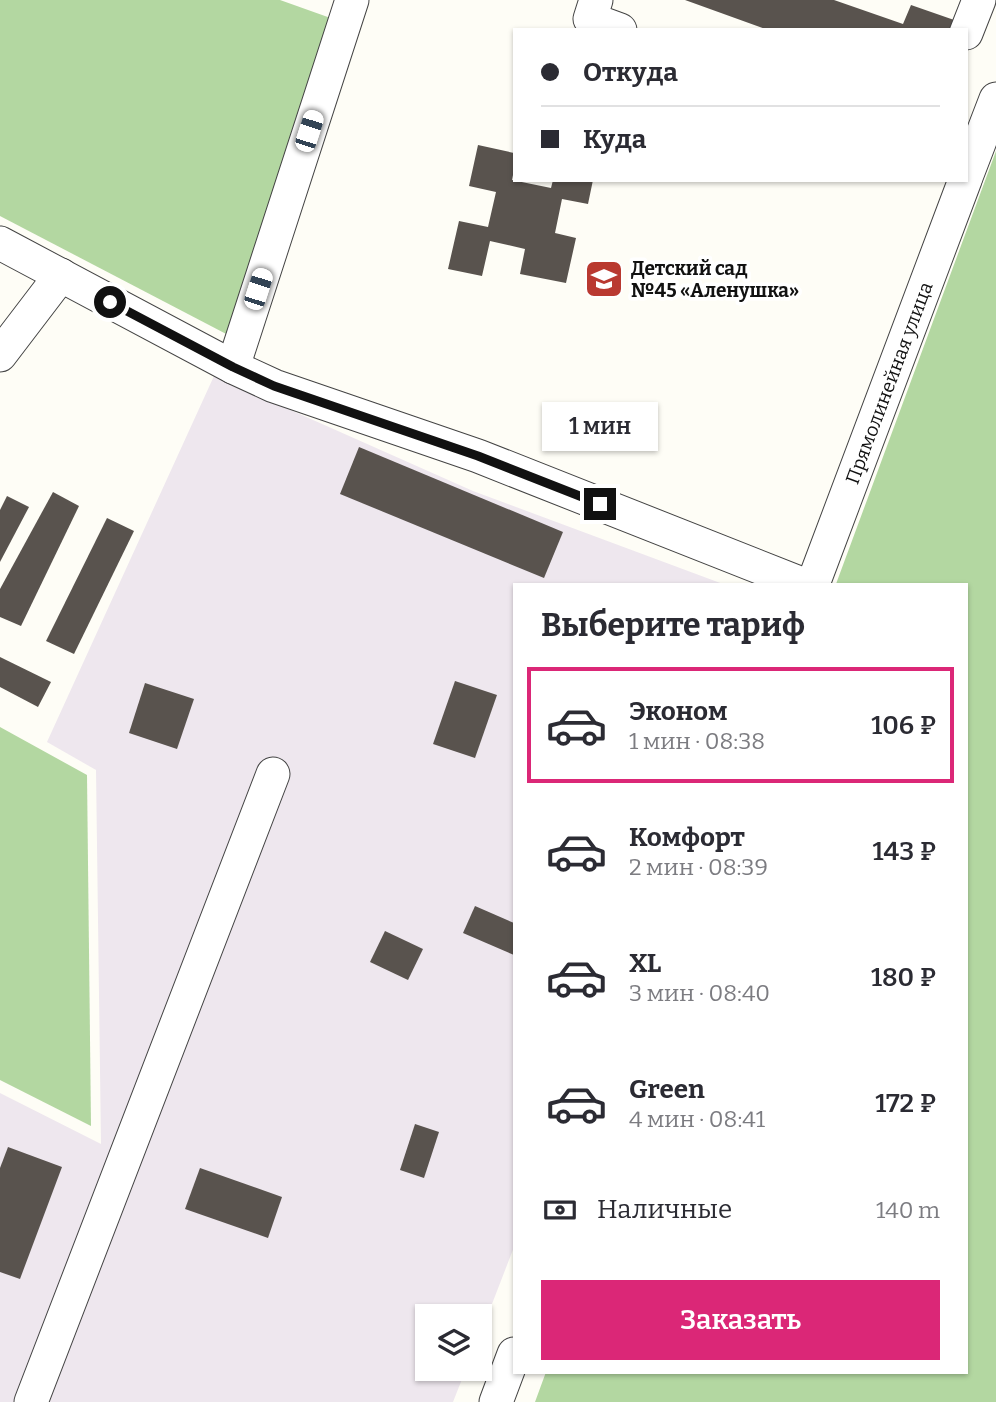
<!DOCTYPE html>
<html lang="ru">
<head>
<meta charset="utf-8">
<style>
  :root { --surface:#fff; --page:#f2f2f3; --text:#2b2b33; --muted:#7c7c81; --line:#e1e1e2; --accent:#db2777 }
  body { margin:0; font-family:Bitter,serif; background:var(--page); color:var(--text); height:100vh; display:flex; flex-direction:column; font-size:26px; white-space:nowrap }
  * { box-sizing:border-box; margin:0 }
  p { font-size:23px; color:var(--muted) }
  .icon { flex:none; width:38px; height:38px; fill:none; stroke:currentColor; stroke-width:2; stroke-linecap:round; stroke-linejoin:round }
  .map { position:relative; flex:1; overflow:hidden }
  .panel { position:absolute; left:513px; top:583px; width:455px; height:791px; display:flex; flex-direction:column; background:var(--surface); border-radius:0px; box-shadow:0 2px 5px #0004 }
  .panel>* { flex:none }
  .top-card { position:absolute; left:513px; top:28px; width:455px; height:154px; border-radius:0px; box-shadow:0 2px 5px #0004; display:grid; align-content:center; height:154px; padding:0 28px; background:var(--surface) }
  .fabs { position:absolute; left:415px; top:1304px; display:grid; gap:14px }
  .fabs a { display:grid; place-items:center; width:77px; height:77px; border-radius:0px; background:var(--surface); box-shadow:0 2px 5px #0004; font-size:35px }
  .end { position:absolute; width:32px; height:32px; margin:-16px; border:9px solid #111; background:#fff; box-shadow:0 0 0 4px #fff }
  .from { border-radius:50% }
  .bubble { position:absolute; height:49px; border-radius:0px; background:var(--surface); box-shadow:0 2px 5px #0004; font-size:23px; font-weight:600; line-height:49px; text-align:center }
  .car { position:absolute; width:21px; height:42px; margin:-21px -10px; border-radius:9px; box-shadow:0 0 5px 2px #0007; background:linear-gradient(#fff 24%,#345 0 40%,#fff 0 76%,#345 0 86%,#fff 0) }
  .top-card b { display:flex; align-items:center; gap:24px; height:66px; font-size:26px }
  .top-card b+b { border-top:2px solid var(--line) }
  .top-card i { width:18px; height:18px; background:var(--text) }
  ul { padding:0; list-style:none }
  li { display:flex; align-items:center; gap:21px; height:116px; margin:0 14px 10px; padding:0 14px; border:4px solid transparent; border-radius:0px }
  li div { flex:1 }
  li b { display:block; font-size:26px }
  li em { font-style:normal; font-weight:600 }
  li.current { border-color:var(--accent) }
  li>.icon { width:63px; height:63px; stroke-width:1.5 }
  h2 { padding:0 28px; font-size:32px; line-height:84px }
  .pay { display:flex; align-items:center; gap:18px; height:77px; padding:0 28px; font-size:26px }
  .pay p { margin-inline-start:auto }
  .primary-button { display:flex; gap:14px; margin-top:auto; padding:14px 28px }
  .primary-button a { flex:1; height:80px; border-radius:0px; background:var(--accent); color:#fff; font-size:28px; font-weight:600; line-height:80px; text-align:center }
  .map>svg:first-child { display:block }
  .industrial { fill:#eee7ee }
  .forest { fill:#b3d7a1 }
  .building { fill:#59534e }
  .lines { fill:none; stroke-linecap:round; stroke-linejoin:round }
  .minor-casing { stroke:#444; stroke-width:35 }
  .minor { stroke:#fff; stroke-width:33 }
  .route { stroke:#111; stroke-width:9 }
  .labels { text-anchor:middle; stroke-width:7; stroke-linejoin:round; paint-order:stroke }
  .poi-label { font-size:19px; font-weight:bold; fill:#111; stroke:#fff; text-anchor:start }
  .street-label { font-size:19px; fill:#111; stroke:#fff }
</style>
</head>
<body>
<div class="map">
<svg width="996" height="1402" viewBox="0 0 996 1402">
  <rect width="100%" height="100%" fill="#fefdf6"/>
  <polygon class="industrial" points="214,376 473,491 723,584 514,584 514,1247 480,1335 480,1316 427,1316 427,1368 466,1369 453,1402 0,1402 0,1093 101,1144 96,770 47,742"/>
  <g class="forest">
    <polygon points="0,0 280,0 353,26 255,349 0,216"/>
    <polygon points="996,151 996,1402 535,1402 546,1372 966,1372 966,584 836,584"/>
    <polygon points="0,727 87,775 91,1126 0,1080"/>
  </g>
  <g class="building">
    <polygon points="685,0 834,0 903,24 911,5 957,21 954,30 768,30"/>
    <polygon points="478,145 514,153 514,170 512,180 551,188 553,180 593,180 588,204 562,199 555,233 576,238 566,283 520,274 525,249 490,241 482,276 448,269 459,221 488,227 496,192 469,186"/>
    <polygon points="359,447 563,532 544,578 340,494"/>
    <polygon points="53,492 79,506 21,626 0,617 0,589"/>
    <polygon points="7,496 29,507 0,562 0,510"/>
    <polygon points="107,518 134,531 74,654 46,641"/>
    <polygon points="0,657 51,682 38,707 0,687"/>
    <polygon points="455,681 497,695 475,758 433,744"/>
    <polygon points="145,683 194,699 177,749 129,733"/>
    <polygon points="475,906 514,923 514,955 463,933"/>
    <polygon points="385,931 423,949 408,980 370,962"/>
    <polygon points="415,1124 439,1132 424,1178 400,1170"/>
    <polygon points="8,1147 62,1167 20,1279 0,1272 0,1168"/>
    <polygon points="200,1168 282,1197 268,1238 185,1209"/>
  </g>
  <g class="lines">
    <defs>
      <g id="minor">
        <polyline points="596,0 590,19 620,30"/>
        <polyline points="966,33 979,0"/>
        <polyline points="966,177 996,99"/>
        <polyline points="0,243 233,367 274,386 478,456 802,584"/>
        <polyline points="0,355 61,275"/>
        <polyline points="233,367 352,0"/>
        <path id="s1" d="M 813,584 L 965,180"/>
        <polyline points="31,1402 273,774"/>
        <polyline points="496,1402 514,1354"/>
      </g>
    </defs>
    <use href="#minor" class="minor-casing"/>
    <use href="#minor" class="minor"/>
  </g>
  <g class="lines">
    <polyline class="route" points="110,302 233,367 274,386 478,456 600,504"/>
  </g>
  <defs>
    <symbol id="school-square" viewBox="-11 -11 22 22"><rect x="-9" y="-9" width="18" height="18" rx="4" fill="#b93931" stroke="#fff"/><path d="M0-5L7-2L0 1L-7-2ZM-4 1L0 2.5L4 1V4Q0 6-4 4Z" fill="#fff"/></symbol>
  </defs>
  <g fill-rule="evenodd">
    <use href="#school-square" x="582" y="257" width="44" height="44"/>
  </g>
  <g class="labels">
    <g class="poi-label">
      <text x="631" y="275">Детский сад<tspan x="631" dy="22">№45 «Аленушка»</tspan></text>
    </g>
    <g class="street-label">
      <text dy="7" stroke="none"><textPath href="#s1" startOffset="215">Прямолинейная улица</textPath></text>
    </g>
  </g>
</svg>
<div class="fabs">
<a><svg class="icon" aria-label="layers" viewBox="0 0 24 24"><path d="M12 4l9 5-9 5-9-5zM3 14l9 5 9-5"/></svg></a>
</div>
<i class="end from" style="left:110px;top:302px"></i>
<i class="end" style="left:600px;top:504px"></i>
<div class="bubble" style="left:542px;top:402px;width:116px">1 мин</div>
<i class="car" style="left:309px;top:131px;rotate:18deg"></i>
<i class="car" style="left:258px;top:289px;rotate:18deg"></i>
<div class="top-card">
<b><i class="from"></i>Откуда</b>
<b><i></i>Куда</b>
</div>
<section class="panel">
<h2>Выберите тариф</h2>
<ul>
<li class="current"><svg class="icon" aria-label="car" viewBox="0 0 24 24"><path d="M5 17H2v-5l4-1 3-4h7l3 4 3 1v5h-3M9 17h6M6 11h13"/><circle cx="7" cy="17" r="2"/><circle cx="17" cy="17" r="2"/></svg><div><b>Эконом</b><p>1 мин · 08:38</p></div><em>106 ₽</em></li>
<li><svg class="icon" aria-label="car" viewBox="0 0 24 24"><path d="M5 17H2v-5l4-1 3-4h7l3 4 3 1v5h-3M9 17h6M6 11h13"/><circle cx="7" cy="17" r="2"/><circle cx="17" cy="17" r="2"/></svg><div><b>Комфорт</b><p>2 мин · 08:39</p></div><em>143 ₽</em></li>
<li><svg class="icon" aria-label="car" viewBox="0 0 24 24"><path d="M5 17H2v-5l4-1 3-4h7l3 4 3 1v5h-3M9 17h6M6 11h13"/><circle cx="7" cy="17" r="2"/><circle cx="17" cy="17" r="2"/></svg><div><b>XL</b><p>3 мин · 08:40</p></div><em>180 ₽</em></li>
<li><svg class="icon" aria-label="car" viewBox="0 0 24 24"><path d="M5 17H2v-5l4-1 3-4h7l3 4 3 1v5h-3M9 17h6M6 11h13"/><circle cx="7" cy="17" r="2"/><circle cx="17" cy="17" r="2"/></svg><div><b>Green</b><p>4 мин · 08:41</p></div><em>172 ₽</em></li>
</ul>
<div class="pay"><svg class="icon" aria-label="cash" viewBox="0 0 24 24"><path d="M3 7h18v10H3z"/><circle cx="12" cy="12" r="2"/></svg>Наличные<p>140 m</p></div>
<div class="primary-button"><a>Заказать</a></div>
</section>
</div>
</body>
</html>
